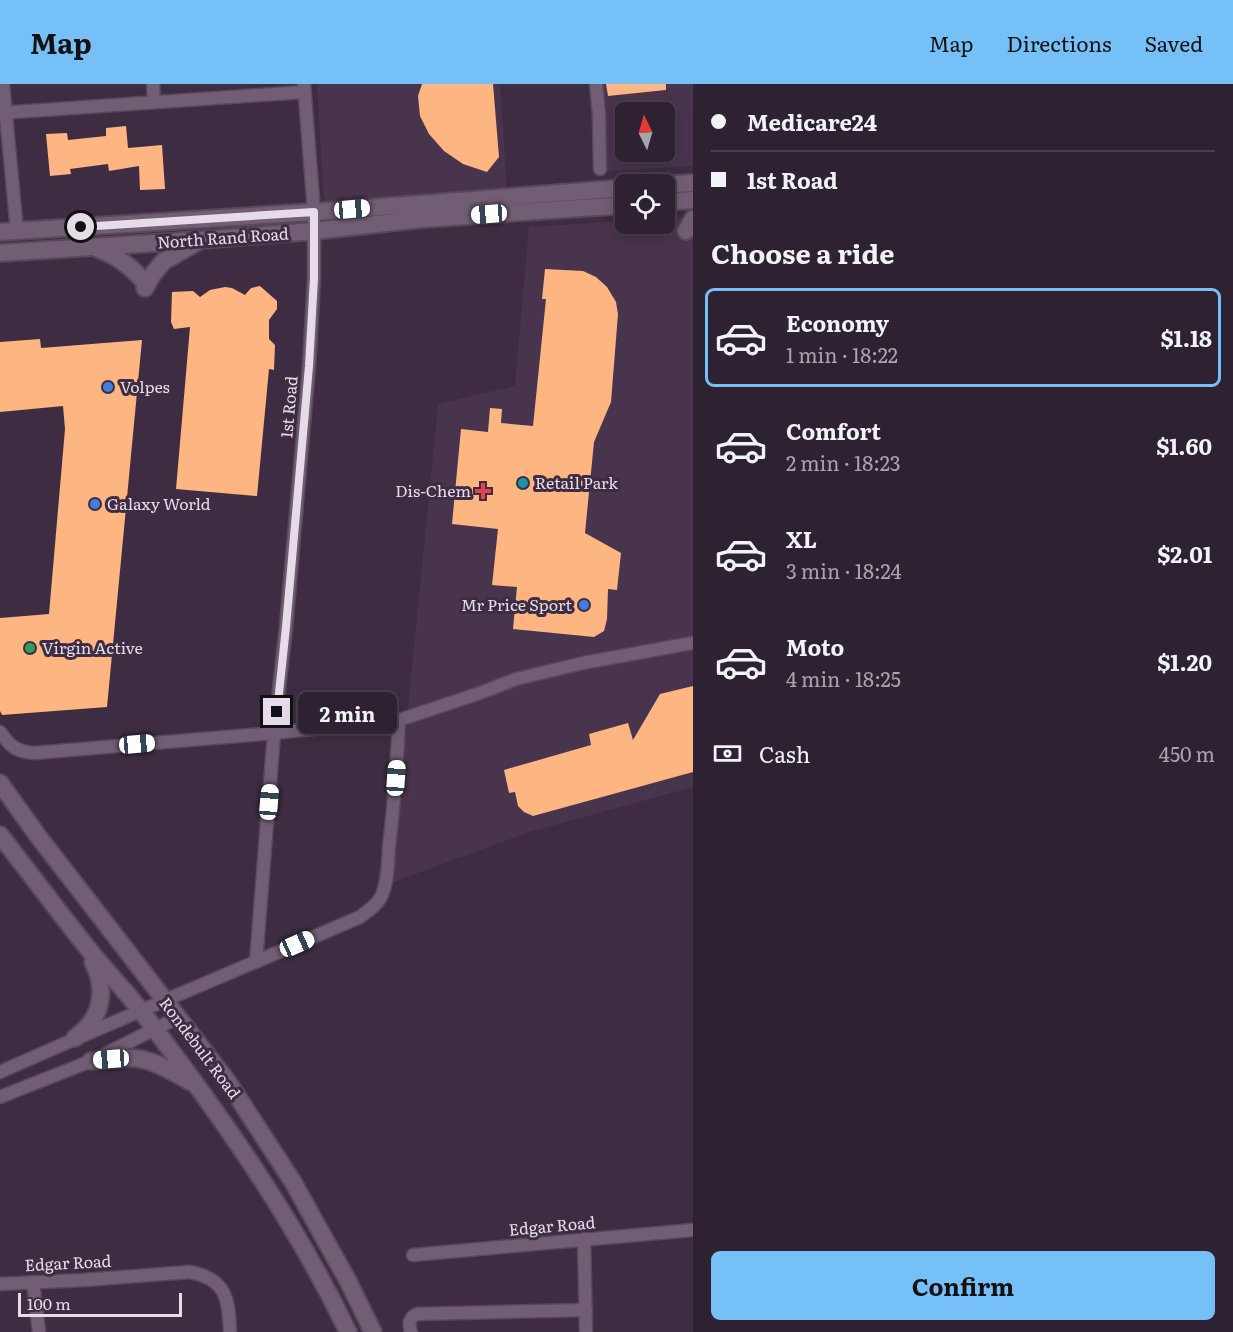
<!DOCTYPE html>
<html lang="en">
<head>
<meta charset="utf-8">
<style>
  :root { --surface:#2e2232; --page:#3a2f3e; --text:#f1f3f6; --muted:#a7a4ac; --line:#493f4d; --accent:#75c0f6 }
  body { margin:0; font-family:Literata,serif; background:var(--page); color:var(--text); height:100vh; display:flex; flex-direction:column; font-size:22px; white-space:nowrap }
  * { box-sizing:border-box; margin:0 }
  p { font-size:20px; color:var(--muted) }
  .icon { flex:none; width:33px; height:33px; fill:none; stroke:currentColor; stroke-width:2; stroke-linecap:round; stroke-linejoin:round }
  .map { position:relative; flex:1; overflow:hidden }
  .panel { display:flex; flex-direction:column; background:var(--surface); width:540px }
  .panel>* { flex:none }
  .hud { display:grid; align-content:center; height:132px; padding:0 18px; background:var(--surface) }
  .needle { width:39px; rotate:355deg }
  .buttons { position:absolute; left:615px; top:18px; display:grid; gap:12px }
  .buttons a { display:grid; place-items:center; width:60px; height:60px; border-radius:9px; background:var(--surface); box-shadow:0 3px 15px #0003,0 0 0 2px var(--line); font-size:30px }
  .scale { position:absolute; left:18px; bottom:15px; width:164px; box-sizing:border-box; padding-left:6px; border:3px solid #e6dce9; border-top:0; font-size:16px; line-height:21px; white-space:nowrap; color:#e6dce9; -webkit-text-stroke:4px #3e2d42; paint-order:stroke }
  .end { position:absolute; width:27px; height:27px; margin:-14px; border:8px solid #e6dce9; background:#111; box-shadow:0 0 0 3px #111 }
  .from { border-radius:50% }
  .bubble { position:absolute; height:42px; border-radius:9px; background:var(--surface); box-shadow:0 3px 15px #0003,0 0 0 2px var(--line); font-size:20px; font-weight:700; line-height:42px; text-align:center }
  .car { position:absolute; width:18px; height:36px; margin:-18px -9px; border-radius:8px; box-shadow:0 0 4px 2px #0007; background:linear-gradient(#fff 24%,#345 0 40%,#fff 0 76%,#345 0 86%,#fff 0) }
  .hud b { display:flex; align-items:center; gap:21px; height:57px; font-size:22px }
  .hud b+b { border-top:2px solid var(--line) }
  .hud i { width:15px; height:15px; background:var(--text) }
  ul { padding:0; list-style:none }
  li { display:flex; align-items:center; gap:18px; height:99px; margin:0 12px 9px; padding:0 6px; border:3px solid transparent; border-radius:9px }
  li div { flex:1 }
  li b { display:block; font-size:22px }
  li em { font-style:normal; font-weight:700 }
  li.on { border-color:var(--accent) }
  li>.icon { width:54px; height:54px; stroke-width:1.5 }
  h2 { padding:0 18px; font-size:27px; line-height:72px }
  .pay { display:flex; align-items:center; gap:15px; height:66px; padding:0 18px; font-size:22px }
  .pay p { margin-inline-start:auto }
  .primary-button { display:flex; gap:12px; margin-top:auto; padding:12px 18px }
  .primary-button a { flex:1; height:69px; border-radius:9px; background:var(--accent); color:#111; font-size:24px; font-weight:700; line-height:69px; text-align:center }
  header { display:flex; align-items:center; gap:36px; box-sizing:border-box; height:84px; padding:0 30px; background:var(--accent); color:#111 }
  header strong { font-size:28px }
  nav { display:flex; gap:33px; margin-inline-start:auto; font-size:21px }
  main { display:flex; flex:1; min-height:0 }
  .map>svg:first-child { display:block }
  .built { fill:#49344e; fill-rule:evenodd }
  .building { fill:#fdb581 }
  .lines { fill:none; stroke-linecap:round; stroke-linejoin:round }
  .street-casing { stroke:#57495a; stroke-width:15 }
  .secondary-casing { stroke:#57495a; stroke-width:20 }
  .street { stroke:#715e75; stroke-width:12 }
  .secondary { stroke:#715e75; stroke-width:16 }
  .route { stroke:#e6dce9; stroke-width:8 }
  .shop-dot { fill:#3f7fe0; stroke:#3e2d42; stroke-width:2 }
  .culture-dot { fill:#0f9aa8; stroke:#3e2d42; stroke-width:2 }
  .health-dot { fill:#e0444e; stroke:#3e2d42; stroke-width:2 }
  .leisure-dot { fill:#2e9e5b; stroke:#3e2d42; stroke-width:2 }
  .labels { text-anchor:middle; stroke-width:6; stroke-linejoin:round; paint-order:stroke }
  .street-label { font-size:16px; fill:#e6dce9; stroke:#3e2d42 }
  .poi-label { font-size:16px; fill:#e6dce9; stroke:#3e2d42; text-anchor:start }
</style>
</head>
<body>
<header>
<strong>Map</strong>
<nav><a>Map</a><a>Directions</a><a>Saved</a></nav>
</header>
<main>
<div class="map">
<svg width="693" height="1248" viewBox="0 0 693 1248">
  <rect width="100%" height="100%" fill="#3e2d42"/>
  <g class="built">
    <polygon points="317,0 500,0 507,107 324,118"/>
    <path d="M 589,0 L 693,0 L 693,82 L 595,88 ZM 626,28 L 664,28 L 664,68 L 626,68 Z"/>
    <polygon points="693,133 693,703 529,748 391,799 438,320 515,302 529,143 625,137 626,140 664,140 665,135"/>
  </g>
  <g class="building">
    <polygon points="422,0 493,0 499,73 487,88 463,80 444,67 429,50 420,32 418,12"/>
    <polygon points="606,0 666,0 666,6 608,12"/>
    <polygon points="126,42 128,64 162,61 165,105 140,106 139,82 109,87 108,80 70,85 71,90 50,92 46,50 67,49 68,56 106,52 106,44"/>
    <polygon points="545,185 583,187 596,193 607,203 616,218 618,230 611,318 594,358 585,449 621,469 617,506 608,505 607,535 604,547 594,553 513,545 517,503 492,501 498,445 452,440 461,345 488,348 490,324 502,325 501,339 533,342 546,215 542,215"/>
    <polygon points="260,202 277,217 277,225 269,236 269,255 275,261 274,286 269,285 257,412 176,405 190,243 174,245 171,238 172,208 193,207 200,213 210,206 225,203 232,204 245,211 251,204"/>
    <polygon points="40,255 41,264 142,256 107,623 2,631 0,627 0,534 49,530 65,345 63,322 0,328 0,258"/>
    <polygon points="693,602 693,688 533,732 524,728 518,722 515,708 509,709 504,686 591,661 589,650 628,639 633,656 660,610"/>
  </g>
  <g class="lines">
    <defs>
      <g id="street">
        <polyline points="3,0 17,147"/>
        <polyline points="153,0 154,18"/>
        <polyline points="596,0 599,30 600,85"/>
        <polyline points="0,29 304,8"/>
        <path d="M 0,648 C 11,663 15,667 34,669 L 274,649 L 399,636 L 480,609 L 516,595 L 583,579 L 693,559"/>
        <polyline points="256,878 274,649 286,543 309,282 314,194 314,128 304,0"/>
        <path d="M 0,988 C 119,935 240,885 360,833 C 368,827 376,822 381,813 C 388,799 388,778 389,763 C 394,721 397,679 399,636"/>
        <polyline points="0,1013 91,977 177,934"/>
        <polyline points="584,1155 586,1248"/>
        <polyline points="413,1171 693,1146"/>
        <polyline points="33,1198 39,1248"/>
        <path d="M 0,1200 L 84,1196 L 189,1188 C 226,1194 229,1215 230,1248"/>
        <path d="M 411,1248 C 408,1239 409,1234 417,1230 L 586,1226"/>
      </g>
      <g id="secondary">
        <polyline points="664,101 693,99"/>
        <polyline points="664,118 693,116"/>
        <polyline points="686,147 693,135"/>
        <polyline points="0,148 314,128 626,104"/>
        <path d="M 98,165 C 118,172 132,183 145,199"/>
        <polyline points="0,169 200,156 314,147 422,135 626,121"/>
        <polyline points="145,204 153,190 164,177 197,158"/>
        <polyline points="0,699 38,752 228,998 293,1098 348,1197 373,1248"/>
        <path d="M 0,751 C 29,788 57,826 86,862 C 104,885 124,905 142,928 C 219,1029 293,1133 348,1248"/>
        <path d="M 75,954 C 81,949 88,944 92,937 C 104,919 103,897 93,878"/>
        <path d="M 91,977 C 104,976 117,974 130,974 C 152,974 172,988 191,998"/>
      </g>
    </defs>
    <use href="#street" class="street-casing"/>
    <use href="#secondary" class="secondary-casing"/>
    <use href="#street" class="street"/>
    <use href="#secondary" class="secondary"/>
  </g>
  <g class="lines">
    <polyline class="route" points="81,143 314,128 314,194 309,282 286,543 277,628"/>
  </g>
  <g class="shop-dot">
    <circle cx="108" cy="303" r="6"/>
    <circle cx="95" cy="420" r="6"/>
    <circle cx="584" cy="521" r="6"/>
  </g>
  <circle class="culture-dot" cx="523" cy="399" r="6"/>
  <path class="health-dot" d="M480 398h6v6h6v6h-6v6h-6v-6h-6v-6h6z"/>
  <circle class="leisure-dot" cx="30" cy="564" r="6"/>
  <g class="labels">
    <g class="street-label">
      <text transform="translate(223 154) rotate(-4)" y="6">North Rand Road</text>
      <text transform="translate(289 323) rotate(-85)" y="6">1st Road</text>
      <text transform="translate(200 964) rotate(53)" y="6">Rondebult Road</text>
      <text transform="translate(552 1142) rotate(-5)" y="6">Edgar Road</text>
      <text transform="translate(68 1179) rotate(-3)" y="6">Edgar Road</text>
    </g>
    <g class="poi-label">
      <text x="120" y="309">Volpes</text>
      <text x="535" y="405">Retail Park</text>
      <text x="471" y="413" text-anchor="end">Dis-Chem</text>
      <text x="107" y="426">Galaxy World</text>
      <text x="572" y="527" text-anchor="end">Mr Price Sport</text>
      <text x="42" y="570">Virgin Active</text>
    </g>
  </g>
</svg>
<div class="buttons">
<a><svg class="needle" viewBox="-14 -14 28 28"><path d="M0-13l5 13h-10z" fill="#e53935"/><path d="M0 13l5-13h-10z" fill="#a7a4ac"/></svg></a>
<a><svg class="icon" aria-label="locate" viewBox="0 0 24 24"><circle cx="12" cy="12" r="6"/><path d="M12 2v4M12 18v4M2 12h4M18 12h4"/></svg></a>
</div>
<div class="scale">100 m</div>
<i class="end from" style="left:81px;top:143px"></i>
<i class="end" style="left:277px;top:628px"></i>
<div class="bubble" style="left:298px;top:608px;width:99px">2 min</div>
<i class="car" style="left:352px;top:125px;rotate:85deg"></i>
<i class="car" style="left:489px;top:130px;rotate:266deg"></i>
<i class="car" style="left:137px;top:660px;rotate:85deg"></i>
<i class="car" style="left:396px;top:694px;rotate:4deg"></i>
<i class="car" style="left:269px;top:718px;rotate:5deg"></i>
<i class="car" style="left:297px;top:860px;rotate:66deg"></i>
<i class="car" style="left:111px;top:975px;rotate:266deg"></i>
</div>
<section class="panel">
<div class="hud">
<b><i class="from"></i>Medicare24</b>
<b><i></i>1st Road</b>
</div>
<h2>Choose a ride</h2>
<ul>
<li class="on"><svg class="icon" aria-label="car" viewBox="0 0 24 24"><path d="M5 17H2v-5l4-1 3-4h7l3 4 3 1v5h-3M9 17h6M6 11h13"/><circle cx="7" cy="17" r="2"/><circle cx="17" cy="17" r="2"/></svg><div><b>Economy</b><p>1 min · 18:22</p></div><em>$1.18</em></li>
<li><svg class="icon" aria-label="car" viewBox="0 0 24 24"><path d="M5 17H2v-5l4-1 3-4h7l3 4 3 1v5h-3M9 17h6M6 11h13"/><circle cx="7" cy="17" r="2"/><circle cx="17" cy="17" r="2"/></svg><div><b>Comfort</b><p>2 min · 18:23</p></div><em>$1.60</em></li>
<li><svg class="icon" aria-label="car" viewBox="0 0 24 24"><path d="M5 17H2v-5l4-1 3-4h7l3 4 3 1v5h-3M9 17h6M6 11h13"/><circle cx="7" cy="17" r="2"/><circle cx="17" cy="17" r="2"/></svg><div><b>XL</b><p>3 min · 18:24</p></div><em>$2.01</em></li>
<li><svg class="icon" aria-label="car" viewBox="0 0 24 24"><path d="M5 17H2v-5l4-1 3-4h7l3 4 3 1v5h-3M9 17h6M6 11h13"/><circle cx="7" cy="17" r="2"/><circle cx="17" cy="17" r="2"/></svg><div><b>Moto</b><p>4 min · 18:25</p></div><em>$1.20</em></li>
</ul>
<div class="pay"><svg class="icon" aria-label="cash" viewBox="0 0 24 24"><path d="M3 7h18v10H3z"/><circle cx="12" cy="12" r="2"/></svg>Cash<p>450 m</p></div>
<div class="primary-button"><a>Confirm</a></div>
</section>
</main>
</body>
</html>
